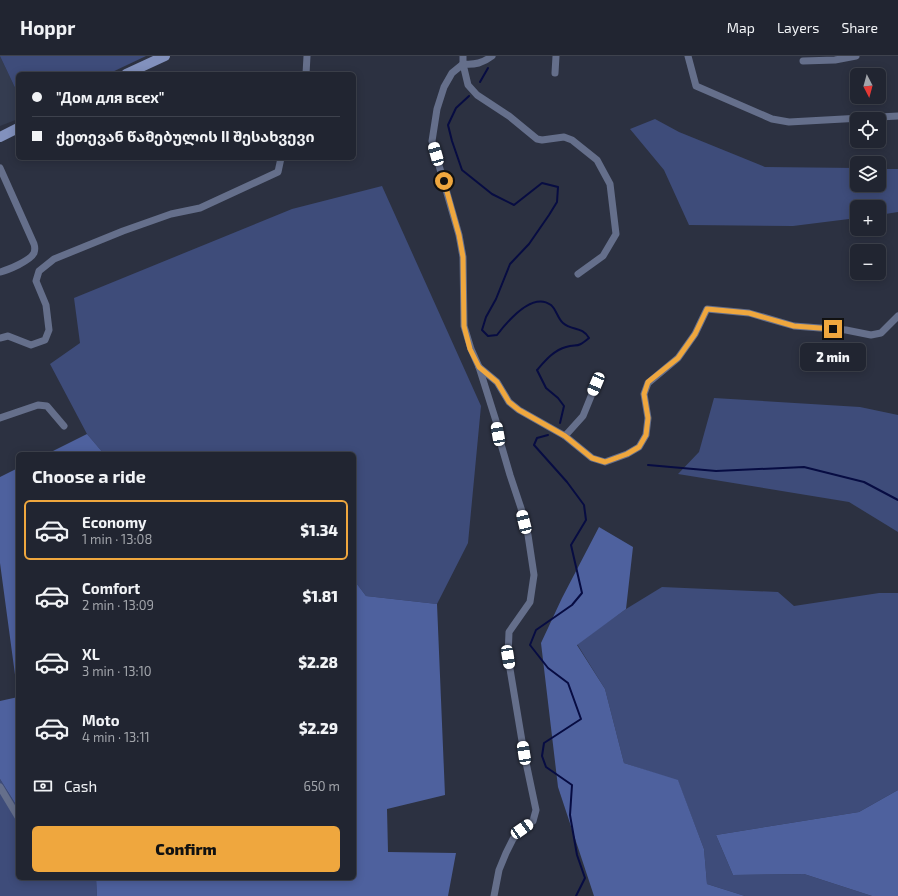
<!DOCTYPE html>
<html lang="en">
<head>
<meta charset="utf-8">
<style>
  :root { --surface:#212531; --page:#2d313d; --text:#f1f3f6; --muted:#a2a5ab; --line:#3e424d; --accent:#efa73e }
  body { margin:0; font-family:"Exo 2","Noto Sans Georgian",sans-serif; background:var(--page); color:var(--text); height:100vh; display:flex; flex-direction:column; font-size:15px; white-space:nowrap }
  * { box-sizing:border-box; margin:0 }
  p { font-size:13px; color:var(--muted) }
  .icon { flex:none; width:22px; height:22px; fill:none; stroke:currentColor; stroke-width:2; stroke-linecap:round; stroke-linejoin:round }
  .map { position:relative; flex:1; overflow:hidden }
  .sheet { position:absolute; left:16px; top:396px; width:340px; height:428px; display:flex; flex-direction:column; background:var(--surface); border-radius:6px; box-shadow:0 2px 10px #0003,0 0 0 1px var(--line) }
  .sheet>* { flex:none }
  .hud { position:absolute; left:16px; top:16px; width:340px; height:88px; border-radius:6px; box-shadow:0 2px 10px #0003,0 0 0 1px var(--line); display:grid; align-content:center; height:88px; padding:0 16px; background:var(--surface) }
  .needle { width:26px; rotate:174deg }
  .tools { position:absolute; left:850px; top:12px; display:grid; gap:8px }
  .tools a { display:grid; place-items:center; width:36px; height:36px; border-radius:6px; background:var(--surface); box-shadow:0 2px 10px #0003,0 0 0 1px var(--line); font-size:20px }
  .end { position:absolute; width:18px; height:18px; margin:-9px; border:5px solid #efa73e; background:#111; box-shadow:0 0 0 2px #111 }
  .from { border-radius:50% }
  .bubble { position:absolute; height:28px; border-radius:6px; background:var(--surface); box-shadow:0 2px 10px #0003,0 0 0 1px var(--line); font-size:13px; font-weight:800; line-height:28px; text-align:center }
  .car { position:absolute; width:12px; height:24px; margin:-12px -6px; border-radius:5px; box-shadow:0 0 3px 1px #0007; background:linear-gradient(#fff 24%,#345 0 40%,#fff 0 76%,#345 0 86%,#fff 0) }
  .hud b { display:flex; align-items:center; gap:14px; height:38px; font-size:15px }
  .hud b+b { border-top:1px solid var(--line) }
  .hud i { width:10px; height:10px; background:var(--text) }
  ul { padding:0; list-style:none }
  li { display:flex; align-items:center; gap:12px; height:60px; margin:0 8px 6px; padding:0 8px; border:2px solid transparent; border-radius:6px }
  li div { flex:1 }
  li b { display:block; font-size:15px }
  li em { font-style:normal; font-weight:800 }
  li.current { border-color:var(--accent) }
  li>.icon { width:36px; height:36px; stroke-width:1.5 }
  h2 { padding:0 16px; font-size:18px; line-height:48px }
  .pay { display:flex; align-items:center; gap:10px; height:44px; padding:0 16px; font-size:15px }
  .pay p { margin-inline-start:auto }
  .action { display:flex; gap:8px; margin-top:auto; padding:8px 16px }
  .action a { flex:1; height:46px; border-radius:6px; background:var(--accent); color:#111; font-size:16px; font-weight:800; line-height:46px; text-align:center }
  header { display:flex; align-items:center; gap:24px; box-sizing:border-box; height:56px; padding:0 20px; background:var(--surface); border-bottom:1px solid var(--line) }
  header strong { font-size:19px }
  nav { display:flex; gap:22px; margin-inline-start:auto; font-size:14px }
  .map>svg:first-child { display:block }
  .built { fill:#343c50 }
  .green { fill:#3e4c7a }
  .forest { fill:#4e619e }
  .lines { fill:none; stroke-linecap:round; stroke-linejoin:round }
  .stream { stroke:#070c42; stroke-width:2 }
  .street { stroke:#656f8b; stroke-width:7 }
  .secondary { stroke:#8291bd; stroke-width:10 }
  .route { stroke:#efa73e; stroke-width:5 }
</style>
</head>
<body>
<header>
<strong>Hoppr</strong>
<nav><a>Map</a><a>Layers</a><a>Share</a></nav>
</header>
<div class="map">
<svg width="898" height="840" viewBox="0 0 898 840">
  <rect width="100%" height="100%" fill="#2c3141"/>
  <polygon class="built" points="0,0 18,38 18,63 0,70"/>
  <g class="green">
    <polygon points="0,0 146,0 108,18 18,18 18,38"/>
    <polygon points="655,63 679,76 765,111 857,112 857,129 879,129 879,113 898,113 898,156 879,159 879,151 857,151 857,162 793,170 689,169 664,114 630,73"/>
    <polygon points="382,130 481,350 468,487 437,548 366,540 354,524 354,398 104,398 87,378 50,308 80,287 74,242 292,153"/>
    <polygon points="714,342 860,351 898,359 898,476 849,446 678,418 699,396"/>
    <polygon points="662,531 778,536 794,550 879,537 898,537 898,734 859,756 716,779 733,819 804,818 872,840 745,840 707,828 704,793 678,725 624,707 605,633 577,588 626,553"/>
    <polygon points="0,723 18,752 18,822 96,822 97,840 0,840"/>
  </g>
  <g class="forest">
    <polygon points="87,378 104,398 47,398"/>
    <polygon points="18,412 18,752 0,723 0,645 18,641 0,507 0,421"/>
    <polygon points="599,471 633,491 626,553 577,589 605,633 624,707 678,724 704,793 707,828 745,840 594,840 558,731 541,587 562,542"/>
    <polygon points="354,524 366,540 437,548 445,739 387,753 388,796 456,797 448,840 97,840 96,822 354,822"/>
    <polygon points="898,734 898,840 872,840 804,818 733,819 716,779 859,756"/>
  </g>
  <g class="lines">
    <g class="stream">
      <polyline points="480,26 488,12"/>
      <path d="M 469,40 L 456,52 L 448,69 L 452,85 L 462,114 L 492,138 L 514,149 L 542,127 L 558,131 L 557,146 L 549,159 L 529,188 L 510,208 L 496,243 L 486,261 L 482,274 L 488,280 L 497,279 C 507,266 532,235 551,249 C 556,253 558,263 563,267 C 572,275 582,270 589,282 C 577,292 579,288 566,291 C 554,294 545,305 537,314 L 546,332 L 558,342 L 564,350 L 560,367"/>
      <polyline points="548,379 537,382 534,389 567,426 584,449 586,464 571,489 582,537 572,549 536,574 530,589 548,612 568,627 581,663 544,687 542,700 546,711 572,729 570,759 577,799 585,822 576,840"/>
      <polyline points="648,409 716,415 804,411 864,426 898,444"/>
    </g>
    <g class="street">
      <path d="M 463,0 L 463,8 C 475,9 483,7 492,0"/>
      <polyline points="688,0 696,30 772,63 789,66 898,60"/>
      <polyline points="803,5 835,4 856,0"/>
      <polyline points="555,17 556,0"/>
      <polyline points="306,18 307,0"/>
      <path d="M 0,112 L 34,188 C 35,191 35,194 34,197 C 30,205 8,214 0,216"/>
      <polyline points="0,282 8,280 31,289 45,284 49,274 46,249 36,225 39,215 54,203 123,175 171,158 200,152 278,116 281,102"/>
      <polyline points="479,311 497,326 509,346 519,354 565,380 592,402 605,406 627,398 639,391 646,379 648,362 644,338 648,327 678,302 695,278 707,253 749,257 794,270 846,274 871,279 881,277 898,260"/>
      <polyline points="0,362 38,349 47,350 64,370"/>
      <polyline points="565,380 583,360 596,328"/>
      <polyline points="0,731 18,761"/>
      <polyline points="494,840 499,814 506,797 513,783 521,773 533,765 536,754 524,697 508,601 509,576 530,546 534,519 528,479 521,452 510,419 498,378 496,365 479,311 471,293 464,270 463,201 459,179 432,85 437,53 444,31 452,17 463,8 468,29 477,39 509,60 537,83 542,84 564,81 572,84 597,104 610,128 616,178 603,200 578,218"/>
    </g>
    <g class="secondary">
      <polyline points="126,18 165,0"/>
      <polyline points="0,81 18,72"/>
    </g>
  </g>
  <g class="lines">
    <polyline class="route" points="444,125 459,179 463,201 464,270 470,293 479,311 497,326 509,346 519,354 565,380 592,402 605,406 627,398 639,391 646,379 648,362 644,338 648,326 678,302 695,278 707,253 749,257 794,270 833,273"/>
  </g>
</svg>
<div class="tools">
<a><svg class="needle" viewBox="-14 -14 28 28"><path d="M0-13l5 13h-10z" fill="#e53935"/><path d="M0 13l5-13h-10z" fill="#a2a5ab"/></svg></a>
<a><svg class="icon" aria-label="locate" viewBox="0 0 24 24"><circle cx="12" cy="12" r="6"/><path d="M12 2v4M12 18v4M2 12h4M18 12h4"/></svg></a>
<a><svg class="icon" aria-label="layers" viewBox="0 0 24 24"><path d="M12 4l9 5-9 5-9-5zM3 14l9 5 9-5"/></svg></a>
<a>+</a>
<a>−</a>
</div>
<i class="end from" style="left:444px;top:125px"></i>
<i class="end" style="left:833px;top:273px"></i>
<div class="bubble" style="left:800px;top:287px;width:66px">2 min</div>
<i class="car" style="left:436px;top:98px;rotate:344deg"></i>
<i class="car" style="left:596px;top:328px;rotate:203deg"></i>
<i class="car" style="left:498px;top:378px;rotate:350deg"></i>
<i class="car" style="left:524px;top:466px;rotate:346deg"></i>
<i class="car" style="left:508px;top:601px;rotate:171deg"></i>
<i class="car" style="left:524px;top:697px;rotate:351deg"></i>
<i class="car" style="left:522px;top:773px;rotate:55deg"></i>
<div class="hud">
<b><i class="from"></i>&quot;Дом для всех&quot;</b>
<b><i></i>ქეთევან წამებულის II შესახვევი</b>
</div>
<section class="sheet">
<h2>Choose a ride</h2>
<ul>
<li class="current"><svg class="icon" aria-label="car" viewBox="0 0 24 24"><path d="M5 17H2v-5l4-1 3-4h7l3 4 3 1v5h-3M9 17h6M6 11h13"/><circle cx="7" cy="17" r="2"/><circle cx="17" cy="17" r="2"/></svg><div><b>Economy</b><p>1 min · 13:08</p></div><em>$1.34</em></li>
<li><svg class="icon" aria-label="car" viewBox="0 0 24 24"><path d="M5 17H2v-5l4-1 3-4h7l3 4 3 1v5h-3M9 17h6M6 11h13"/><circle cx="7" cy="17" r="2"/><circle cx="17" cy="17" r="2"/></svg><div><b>Comfort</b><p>2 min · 13:09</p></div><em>$1.81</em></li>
<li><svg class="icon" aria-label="car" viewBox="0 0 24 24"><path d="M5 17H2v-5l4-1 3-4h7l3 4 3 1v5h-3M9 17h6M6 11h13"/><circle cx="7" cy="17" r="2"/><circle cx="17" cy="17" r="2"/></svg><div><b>XL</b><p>3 min · 13:10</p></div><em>$2.28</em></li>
<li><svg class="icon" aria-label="car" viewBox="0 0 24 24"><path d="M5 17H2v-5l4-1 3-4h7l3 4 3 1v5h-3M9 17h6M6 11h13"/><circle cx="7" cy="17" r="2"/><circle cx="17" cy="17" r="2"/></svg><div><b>Moto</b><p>4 min · 13:11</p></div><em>$2.29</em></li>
</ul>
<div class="pay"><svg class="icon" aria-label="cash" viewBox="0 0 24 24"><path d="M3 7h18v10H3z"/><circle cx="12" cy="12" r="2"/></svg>Cash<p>650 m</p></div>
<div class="action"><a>Confirm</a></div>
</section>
</div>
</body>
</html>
